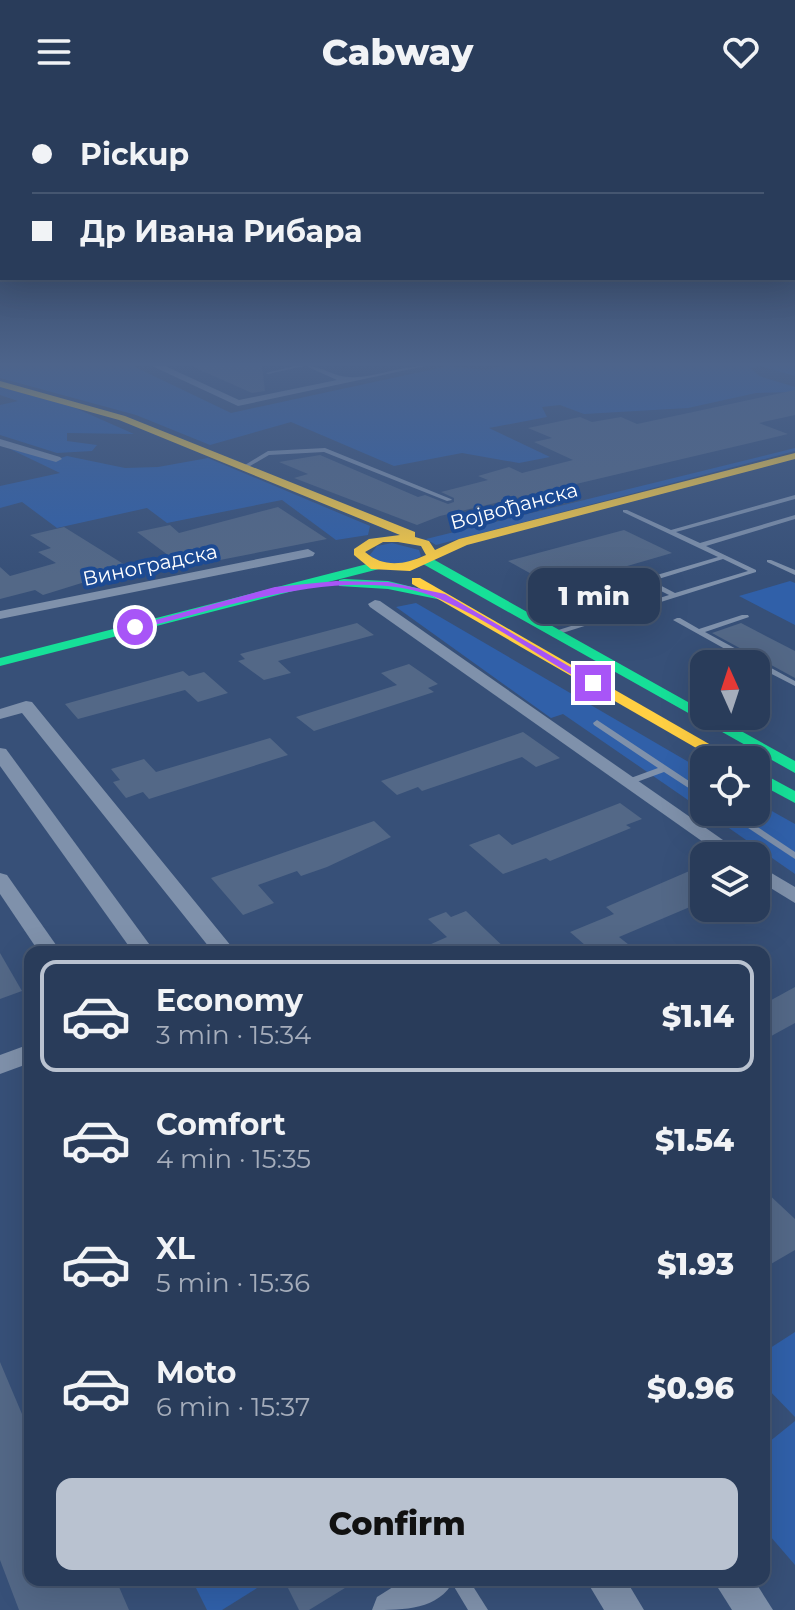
<!DOCTYPE html>
<html lang="en">
<head>
<meta charset="utf-8">
<style>
  :root { --surface:#293c5a; --page:#314360; --text:#f1f3f6; --muted:#a5adbb; --line:#455670; --accent:#b9c2d0 }
  body { margin:0; font-family:Montserrat,sans-serif; background:var(--page); color:var(--text); height:100vh; display:flex; flex-direction:column; font-size:30px; white-space:nowrap }
  * { box-sizing:border-box; margin:0 }
  p { font-size:26px; color:var(--muted) }
  .icon { flex:none; width:44px; height:44px; fill:none; stroke:currentColor; stroke-width:2; stroke-linecap:round; stroke-linejoin:round }
  .map { position:relative; flex:1; overflow:hidden }
  .sheet { position:absolute; left:24px; top:842px; width:746px; height:640px; display:flex; flex-direction:column; background:var(--surface); border-radius:16px; box-shadow:0 8px 32px #0002,0 0 0 2px var(--line) }
  .sheet>* { flex:none }
  .hud { position:absolute; left:0px; top:0px; width:796px; height:176px; box-shadow:0 8px 32px #0002,0 0 0 2px var(--line); display:grid; align-content:center; height:176px; padding:0 32px; background:var(--surface) }
  .needle { width:52px; rotate:357deg }
  .tools { position:absolute; left:690px; top:546px; display:grid; gap:16px }
  .tools a { display:grid; place-items:center; width:80px; height:80px; border-radius:16px; background:var(--surface); box-shadow:0 8px 32px #0002,0 0 0 2px var(--line); font-size:40px }
  .end { position:absolute; width:36px; height:36px; margin:-18px; border:10px solid #a855f7; background:#fff; box-shadow:0 0 0 4px #fff }
  .from { border-radius:50% }
  .bubble { position:absolute; height:56px; border-radius:16px; background:var(--surface); box-shadow:0 8px 32px #0002,0 0 0 2px var(--line); font-size:26px; font-weight:800; line-height:56px; text-align:center }
  .hud b { display:flex; align-items:center; gap:28px; height:76px; font-size:30px }
  .hud b+b { border-top:2px solid var(--line) }
  .hud i { width:20px; height:20px; background:var(--text) }
  ul { padding:14px 0 0; list-style:none }
  li { display:flex; align-items:center; gap:24px; height:112px; margin:0 16px 12px; padding:0 16px; border:4px solid transparent; border-radius:16px }
  li div { flex:1 }
  li b { display:block; font-size:30px }
  li em { font-style:normal; font-weight:800 }
  li.current { border-color:var(--accent) }
  li>.icon { width:72px; height:72px; stroke-width:1.5 }
  .cta { display:flex; gap:16px; margin-top:auto; padding:16px 32px }
  .cta a { flex:1; height:92px; border-radius:16px; background:var(--accent); color:#111; font-size:32px; font-weight:800; line-height:92px; text-align:center }
  header { display:flex; justify-content:space-between; align-items:center; height:104px; padding:0 32px; background:var(--surface); font-size:36px; font-weight:800 }
  .map>svg:first-child { display:block }
  .green { fill:#3060a9 }
  .building { fill:#536887 }
  .lines { fill:none; stroke-linecap:round; stroke-linejoin:round }
  .lane { fill:#7f91ab; fill-rule:evenodd }
  .street { fill:#7f91ab; fill-rule:evenodd }
  .fast { fill:#16e098; fill-rule:evenodd }
  .slow { fill:#ffcf43; fill-rule:evenodd }
  .route { fill:#a855f7 }
  .labels { text-anchor:middle; stroke-width:8; stroke-linejoin:round; paint-order:stroke }
  .far-street-label { font-size:20px; fill:#fff; stroke:#1c4a93 }
</style>
</head>
<body>
<header><svg class="icon" aria-label="menu" viewBox="0 0 24 24"><path d="M4 6h16M4 12h16M4 18h16"/></svg>Cabway<svg class="icon" aria-label="heart" viewBox="0 0 24 24"><path d="M12 20l-8-8c-3-5 5-10 8-4 3-6 11-1 8 4z"/></svg></header>
<div class="map">
<svg width="795" height="1506" viewBox="0 0 795 1506">
  <rect width="100%" height="100%" fill="#375078"/>
  <g class="green">
    <polygon points="0,262 133,262 231,309 448,262 486,266 501,262 795,262 795,272 760,262 751,264 759,272 795,283 795,288 756,289 688,304 584,310 560,301 542,303 547,313 489,324 550,353 519,359 462,349 394,362 291,318 210,341 136,311 0,274"/>
    <polygon points="0,283 73,303 134,330 67,329 67,337 97,341 92,347 57,349 0,331 0,301 18,297 0,291"/>
    <polygon points="795,344 795,347 436,441 426,435"/>
    <polygon points="10,345 54,356 67,352 125,364 158,363 208,354 370,422 368,431 336,436 282,396 167,419 147,404 57,424 22,398 0,404 0,382 60,369"/>
    <path d="M 392,439 L 419,446 L 421,452 C 405,462 385,462 369,452 L 377,442 Z"/>
    <polygon points="790,477 795,479 795,521 739,492"/>
    <polygon points="416,499 704,667 704,707 563,610 551,614 396,503"/>
    <polygon points="756,698 795,720 795,770 706,708 756,708"/>
    <polygon points="795,1228 795,1313 764,1281 764,1248"/>
    <polygon points="795,1317 795,1461 764,1425 764,1342"/>
    <polygon points="192,1476 253,1476 257,1484 222,1506 207,1506"/>
  </g>
  <g class="building">
    <polygon points="191,262 262,262 265,287 252,289"/>
    <polygon points="795,286 795,311 759,319 788,330 440,412 417,421 294,374 308,370 279,358 320,351 418,393 425,391 448,400 454,398 454,394 441,388 488,376 478,372 509,363 522,369 573,356 534,338 552,334 528,324 580,313 592,318 621,313 637,320"/>
    <polygon points="278,403 327,435 184,463 137,428 170,421 179,429"/>
    <polygon points="64,423 130,464 43,491 35,486 0,495 0,463 10,472 56,459 38,448 51,444 30,431"/>
    <polygon points="624,426 672,449 555,483 508,457"/>
    <polygon points="357,519 374,531 278,557 291,569 264,576 238,557 245,555 240,550"/>
    <polygon points="741,519 795,547 795,574 712,529"/>
    <polygon points="409,560 438,580 428,584 434,588 314,627 296,613 397,581 381,569"/>
    <polygon points="183,567 189,572 204,568 228,589 198,598 185,586 78,615 65,600"/>
    <polygon points="523,628 560,654 536,663 522,653 422,687 418,683 397,691 381,677"/>
    <polygon points="270,634 288,651 149,695 143,688 126,694 113,678 120,676 111,665 144,655 156,668"/>
    <polygon points="620,699 642,715 626,721 631,724 550,757 546,754 503,770 469,741 499,730 512,741"/>
    <polygon points="374,717 391,733 327,763 301,772 297,767 258,781 274,799 243,811 211,774"/>
    <polygon points="694,765 704,773 704,797 619,833 638,848 593,848 570,828 614,810 606,803"/>
    <polygon points="466,807 509,848 413,848 447,833 428,815 446,808 451,813"/>
    <polygon points="0,849 22,887 0,895"/>
    <polygon points="795,883 795,919 764,936 764,900"/>
    <polygon points="764,1086 795,1115 795,1146 764,1164"/>
    <polygon points="0,1258 30,1329 30,1476 116,1476 129,1506 19,1506 0,1456"/>
    <polygon points="284,1476 358,1476 309,1506 299,1506"/>
  </g>
  <g class="lines">
    <g class="lane">
      <polygon points="295,262 304,262 268,270 266,269"/>
      <polygon points="325,344 451,395 452,396 447,397 324,348 269,351 245,365 240,364 268,347"/>
      <path d="M 795,391 L 795,395 L 676,428 L 700,439 L 795,411 L 795,415 L 706,442 L 756,466 L 756,468 L 556,531 L 553,531 L 549,529 L 669,491 L 645,479 L 554,507 L 548,507 L 548,503 L 718,453 L 623,408 L 623,406 L 627,406 L 671,426 ZM 723,455 L 748,467 L 675,489 L 652,477 Z"/>
      <polygon points="767,456 771,456 795,466 795,471 767,458"/>
      <polygon points="742,511 748,511 749,513 705,528 795,577 795,582 756,562 756,560 752,560 673,516 677,514 680,514 699,525"/>
      <polygon points="597,616 704,687 704,694 664,668 634,679 628,679 626,677 628,675 658,664 594,621 593,619"/>
      <polygon points="724,708 735,708 795,748 795,755"/>
      <polygon points="450,1476 469,1476 488,1506 468,1506"/>
    </g>
    <g class="street">
      <path d="M 152,262 L 165,262 L 239,296 L 337,276 L 306,262 C 322,262 334,273 349,273 C 370,275 400,262 425,262 L 238,302 Z"/>
      <polygon points="0,335 60,353 62,355 56,358 0,342"/>
      <polygon points="308,445 315,449 313,452 0,515 0,507"/>
      <polygon points="375,496 380,497 746,752 723,752 370,503 368,500"/>
      <polygon points="26,597 32,598 236,848 213,848 22,609 0,615 0,605"/>
      <polygon points="0,644 6,645 155,848 133,848 0,662"/>
      <polygon points="756,760 795,783 795,799 756,775"/>
      <polygon points="0,769 7,771 61,848 39,848 0,790"/>
      <polygon points="30,940 30,959 0,970 0,951"/>
      <path d="M 404,1476 L 454,1476 C 439,1506 404,1506 372,1506 L 377,1493 Z"/>
      <polygon points="586,1476 626,1476 644,1506 604,1506"/>
      <polygon points="713,1476 754,1476 773,1506 732,1506"/>
    </g>
    <g class="fast">
      <polygon points="423,454 431,454 704,607 704,612 714,612 795,657 795,669 423,460"/>
      <polygon points="375,458 381,462 379,465 0,562 0,554"/>
      <polygon points="344,475 388,477 449,492 442,496 388,485 339,482 339,476"/>
      <polygon points="756,666 795,687 795,699 756,678"/>
    </g>
    <g class="slow">
      <path d="M 0,277 L 125,312 L 415,428 L 415,433 L 429,437 L 435,446 L 459,435 L 795,349 L 795,355 L 467,441 L 410,467 L 371,465 L 354,451 L 354,445 L 369,435 L 400,431 L 119,316 L 0,283 ZM 383,438 L 398,438 L 421,442 L 426,451 C 404,461 384,464 365,448 Z"/>
      <polygon points="412,474 420,474 737,656 717,656 412,480"/>
    </g>
  </g>
  <linearGradient id="sky" x2="0" y2="1"><stop stop-color="#1e2c42"/><stop offset="0.55" stop-color="#4d648b"/><stop offset="1" stop-color="#4d648b" stop-opacity="0"/></linearGradient>
  <rect width="795" height="473" fill="url(#sky)"/>
  <path class="route" d="M 336,477 L 388,478 L 445,490 L 598,579 L 589,581 C 540,553 492,518 440,495 C 352,457 223,504 135,526 L 130,523 L 275,483 Z"/>
  <g class="labels">
    <g class="far-street-label">
      <text transform="translate(514 402) rotate(-15)" y="7">Војвођанска</text>
      <text transform="translate(150 461) rotate(-12)" y="7">Виноградска</text>
    </g>
  </g>
</svg>
<div class="tools">
<a><svg class="needle" viewBox="-14 -14 28 28"><path d="M0-13l5 13h-10z" fill="#e53935"/><path d="M0 13l5-13h-10z" fill="#a5adbb"/></svg></a>
<a><svg class="icon" aria-label="locate" viewBox="0 0 24 24"><circle cx="12" cy="12" r="6"/><path d="M12 2v4M12 18v4M2 12h4M18 12h4"/></svg></a>
<a><svg class="icon" aria-label="layers" viewBox="0 0 24 24"><path d="M12 4l9 5-9 5-9-5zM3 14l9 5 9-5"/></svg></a>
</div>
<i class="end from" style="left:135px;top:523px"></i>
<i class="end" style="left:593px;top:579px"></i>
<div class="bubble" style="left:528px;top:464px;width:132px">1 min</div>
<div class="hud">
<b><i class="from"></i>Pickup</b>
<b><i></i>Др Ивана Рибара</b>
</div>
<section class="sheet">
<ul>
<li class="current"><svg class="icon" aria-label="car" viewBox="0 0 24 24"><path d="M5 17H2v-5l4-1 3-4h7l3 4 3 1v5h-3M9 17h6M6 11h13"/><circle cx="7" cy="17" r="2"/><circle cx="17" cy="17" r="2"/></svg><div><b>Economy</b><p>3 min · 15:34</p></div><em>$1.14</em></li>
<li><svg class="icon" aria-label="car" viewBox="0 0 24 24"><path d="M5 17H2v-5l4-1 3-4h7l3 4 3 1v5h-3M9 17h6M6 11h13"/><circle cx="7" cy="17" r="2"/><circle cx="17" cy="17" r="2"/></svg><div><b>Comfort</b><p>4 min · 15:35</p></div><em>$1.54</em></li>
<li><svg class="icon" aria-label="car" viewBox="0 0 24 24"><path d="M5 17H2v-5l4-1 3-4h7l3 4 3 1v5h-3M9 17h6M6 11h13"/><circle cx="7" cy="17" r="2"/><circle cx="17" cy="17" r="2"/></svg><div><b>XL</b><p>5 min · 15:36</p></div><em>$1.93</em></li>
<li><svg class="icon" aria-label="car" viewBox="0 0 24 24"><path d="M5 17H2v-5l4-1 3-4h7l3 4 3 1v5h-3M9 17h6M6 11h13"/><circle cx="7" cy="17" r="2"/><circle cx="17" cy="17" r="2"/></svg><div><b>Moto</b><p>6 min · 15:37</p></div><em>$0.96</em></li>
</ul>
<div class="cta"><a>Confirm</a></div>
</section>
</div>
</body>
</html>
